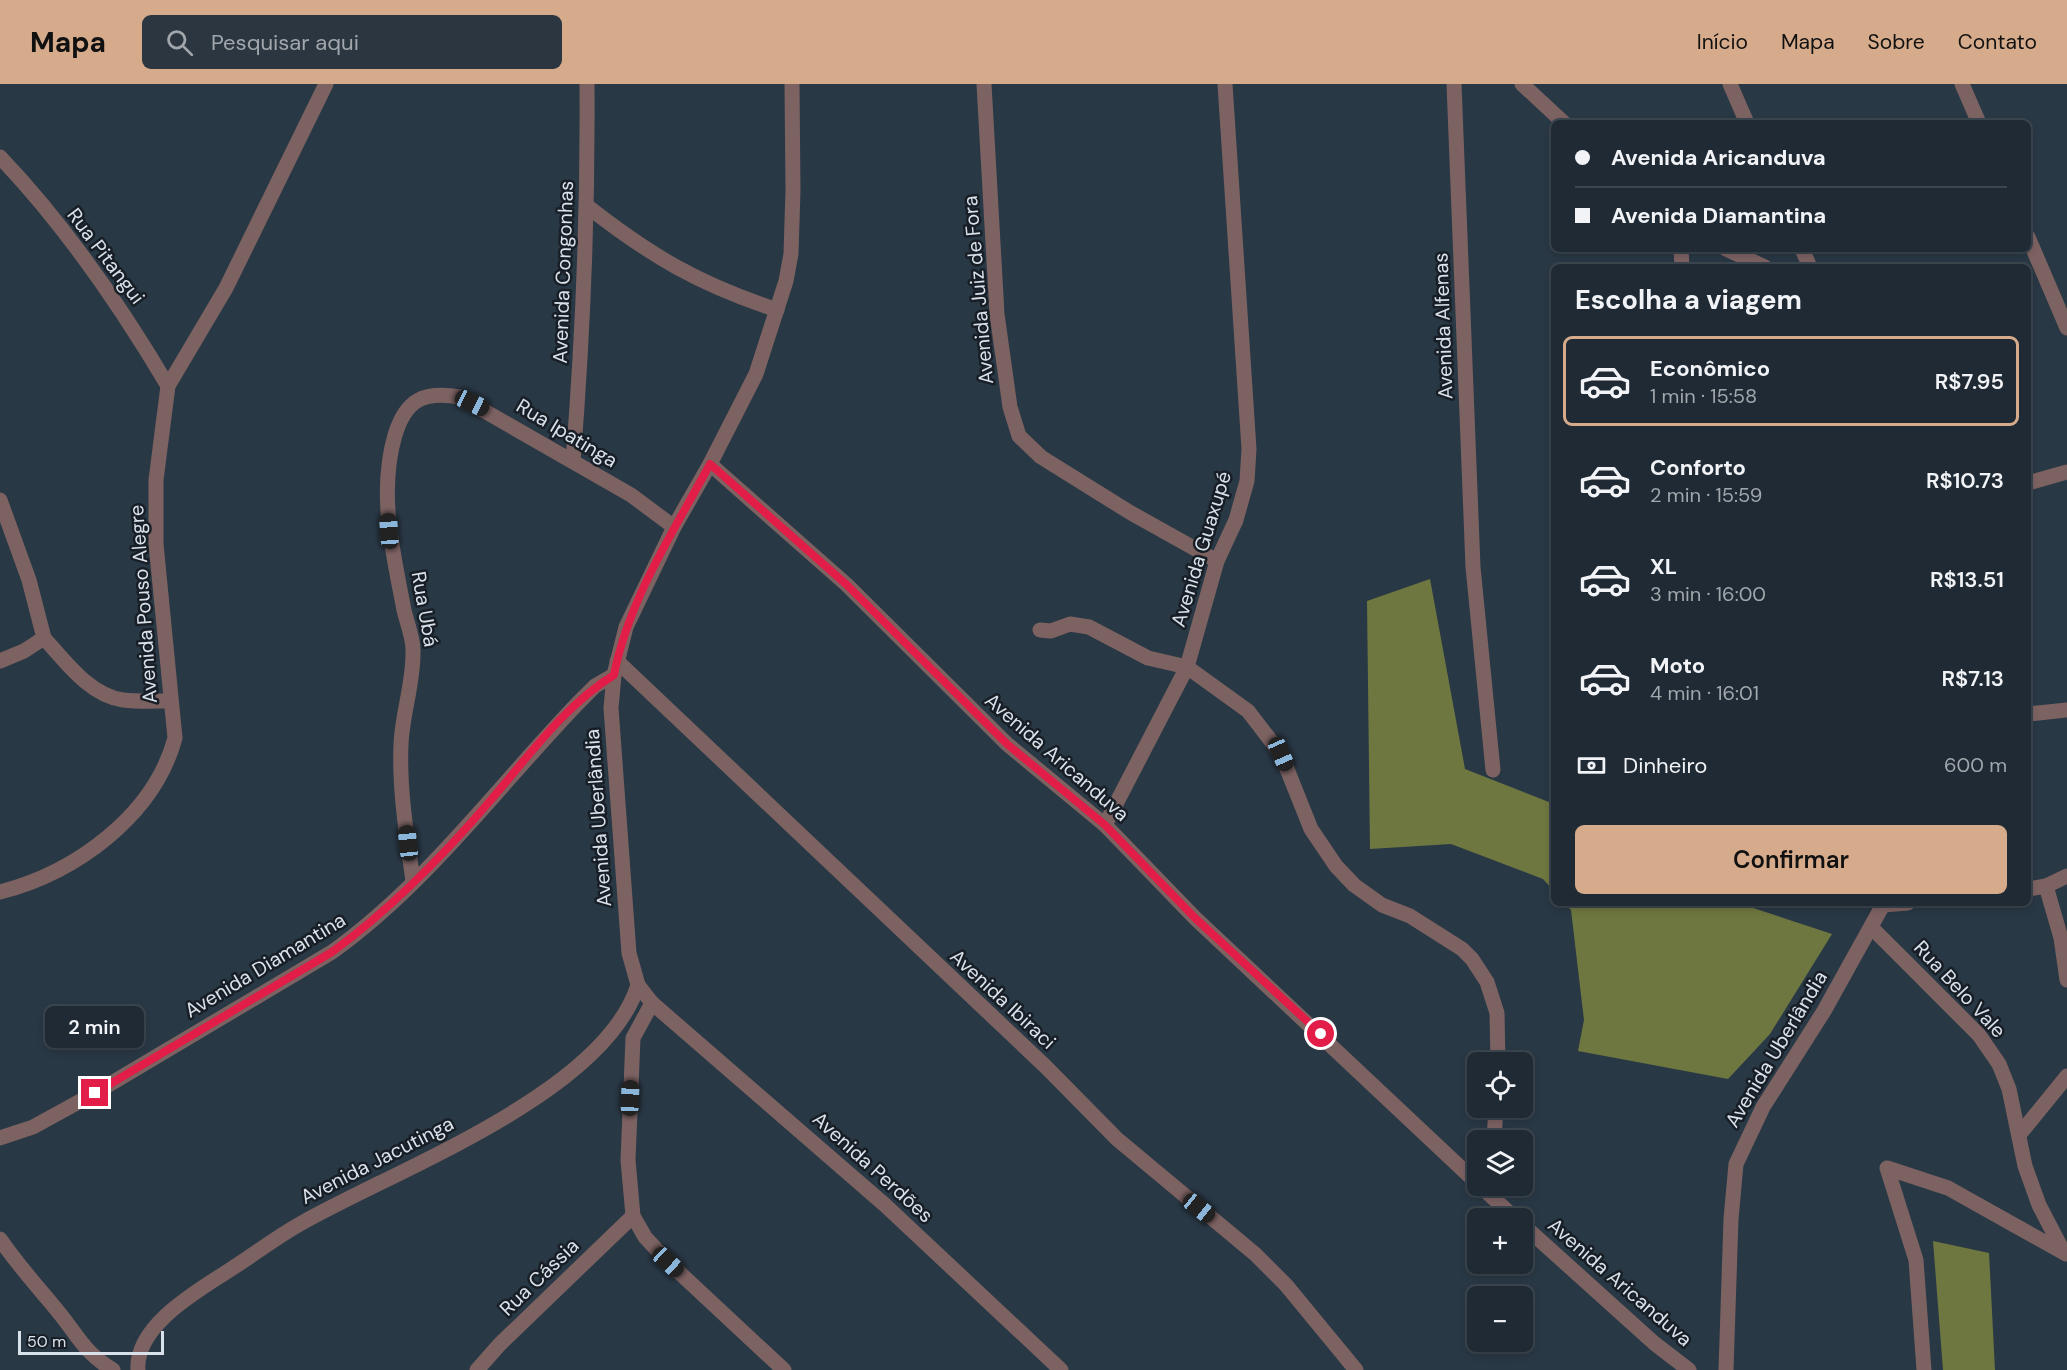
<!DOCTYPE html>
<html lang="pt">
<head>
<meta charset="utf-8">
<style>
  :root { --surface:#1f2a34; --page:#2c3640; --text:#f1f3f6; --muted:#a1a7ac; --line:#3c464f; --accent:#d6ab8b }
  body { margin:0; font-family:"DM Sans",sans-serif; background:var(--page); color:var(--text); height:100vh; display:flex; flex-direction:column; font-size:22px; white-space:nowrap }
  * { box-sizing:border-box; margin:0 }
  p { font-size:20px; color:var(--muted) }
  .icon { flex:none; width:33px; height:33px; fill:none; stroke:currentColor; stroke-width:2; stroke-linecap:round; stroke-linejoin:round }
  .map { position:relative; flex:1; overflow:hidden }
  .details { position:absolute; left:1551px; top:180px; width:480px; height:642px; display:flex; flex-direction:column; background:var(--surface); border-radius:9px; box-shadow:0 3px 9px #0003,0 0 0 2px var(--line) }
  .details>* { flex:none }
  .hud { position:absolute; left:1551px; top:36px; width:480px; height:132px; border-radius:9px; box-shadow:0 3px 9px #0003,0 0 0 2px var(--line); display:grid; align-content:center; height:132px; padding:0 24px; background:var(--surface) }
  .fabs { position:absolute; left:1467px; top:968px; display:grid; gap:12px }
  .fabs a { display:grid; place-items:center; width:66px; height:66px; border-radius:9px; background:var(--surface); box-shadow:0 3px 9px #0003,0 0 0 2px var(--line); font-size:30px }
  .scale { position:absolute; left:18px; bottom:15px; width:146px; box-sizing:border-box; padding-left:6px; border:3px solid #d9e2eb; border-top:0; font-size:16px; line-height:21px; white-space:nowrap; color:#d9e2eb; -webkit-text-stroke:4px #181e25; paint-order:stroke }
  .end { position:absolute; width:27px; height:27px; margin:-14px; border:8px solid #e11d48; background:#fff; box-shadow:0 0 0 3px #fff }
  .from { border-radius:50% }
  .bubble { position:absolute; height:42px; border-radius:9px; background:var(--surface); box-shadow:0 3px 9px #0003,0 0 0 2px var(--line); font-size:20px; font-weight:600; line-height:42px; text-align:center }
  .car { position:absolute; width:18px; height:36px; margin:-18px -9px; border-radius:8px; box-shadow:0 0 4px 2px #0007; background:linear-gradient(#222 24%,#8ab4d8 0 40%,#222 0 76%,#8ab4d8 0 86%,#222 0) }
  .hud b { display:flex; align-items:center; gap:21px; height:57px; font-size:22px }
  .hud b+b { border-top:2px solid var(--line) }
  .hud i { width:15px; height:15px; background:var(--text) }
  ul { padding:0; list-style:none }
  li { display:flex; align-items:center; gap:18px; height:90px; margin:0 12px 9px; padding:0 12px; border:3px solid transparent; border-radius:9px }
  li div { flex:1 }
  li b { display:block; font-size:22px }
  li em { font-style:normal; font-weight:600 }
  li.active { border-color:var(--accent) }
  li>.icon { width:54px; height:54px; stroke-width:1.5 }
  h2 { padding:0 24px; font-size:27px; line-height:72px }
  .pay { display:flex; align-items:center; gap:15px; height:66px; padding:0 24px; font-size:22px }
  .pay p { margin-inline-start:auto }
  .button { display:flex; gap:12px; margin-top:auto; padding:12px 24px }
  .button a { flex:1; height:69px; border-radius:9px; background:var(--accent); color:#111; font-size:24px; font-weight:600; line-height:69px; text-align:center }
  header { display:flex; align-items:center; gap:36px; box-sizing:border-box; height:84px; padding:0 30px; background:var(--accent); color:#111 }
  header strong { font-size:28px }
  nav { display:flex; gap:33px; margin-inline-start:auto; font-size:21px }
  .search { width:420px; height:54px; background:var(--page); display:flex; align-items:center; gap:15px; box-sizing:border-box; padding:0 21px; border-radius:9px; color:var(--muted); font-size:22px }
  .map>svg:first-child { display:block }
  .forest { fill:#6f7740 }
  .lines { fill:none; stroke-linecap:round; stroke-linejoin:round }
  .minor { stroke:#7d6262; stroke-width:15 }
  .route { stroke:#e11d48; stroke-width:8 }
  .labels { text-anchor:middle; stroke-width:5; stroke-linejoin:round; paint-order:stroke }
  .street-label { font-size:20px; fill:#d9e2eb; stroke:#181e25 }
</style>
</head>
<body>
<header>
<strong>Mapa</strong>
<div class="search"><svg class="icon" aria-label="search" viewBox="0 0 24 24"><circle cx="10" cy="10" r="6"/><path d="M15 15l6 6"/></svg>Pesquisar aqui</div>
<nav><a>Início</a><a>Mapa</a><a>Sobre</a><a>Contato</a></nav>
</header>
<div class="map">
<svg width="2067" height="1286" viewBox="0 0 2067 1286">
  <rect width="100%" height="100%" fill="#293845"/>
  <g class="forest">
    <polygon points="1430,495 1465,685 1554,720 1554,807 1543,795 1451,760 1370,765 1367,517"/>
    <polygon points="1564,819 1738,819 1832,850 1770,950 1728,995 1578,967 1584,936 1571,826"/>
    <polygon points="1933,1157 1989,1169 1995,1286 1943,1286"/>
  </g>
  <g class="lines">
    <g class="minor">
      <polyline points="984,0 997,230 1010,323 1019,352 1041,373 1131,429 1217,477"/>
      <polyline points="1454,0 1473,483 1493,686"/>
      <polyline points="1522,0 1564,39"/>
      <polyline points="1730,0 1747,39"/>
      <polyline points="1962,0 1979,39"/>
      <path d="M 0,73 C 65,141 120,221 168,302"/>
      <path d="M 587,122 C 652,173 699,200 777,226"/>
      <polyline points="2028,153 2067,244"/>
      <polyline points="1681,165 1682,183"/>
      <polyline points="1726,165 1765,183"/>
      <polyline points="1802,165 1810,183"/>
      <path d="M 573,377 C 583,251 588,126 587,0"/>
      <polyline points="710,380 847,501 1007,660 1105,741 1195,834 1478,1100"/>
      <polyline points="2028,399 2067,388"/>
      <polyline points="0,416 29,496 44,554"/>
      <polyline points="1040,546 1051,547 1070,540 1089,543 1148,574 1187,583 1248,627 1281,670 1311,745 1336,782 1354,801 1382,821 1410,832 1462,865 1472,875 1487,898 1497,929 1498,978"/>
      <path d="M 44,554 C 65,577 90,612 123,616 C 139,618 155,617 170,617"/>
      <polyline points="0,577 24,567 44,554"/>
      <polyline points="617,577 1046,983 1117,1055 1255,1170 1286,1201 1356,1286"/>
      <polyline points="2028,630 2067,626"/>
      <polyline points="1105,741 1187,583 1217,477 1236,436 1247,397 1249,365 1225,0"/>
      <path d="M 413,797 C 407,753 399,706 401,661 C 402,629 414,599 413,566 C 413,553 407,539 404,526 C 393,468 378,409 395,351 C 406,315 424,307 460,313 L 631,411 L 674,443"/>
      <polyline points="2046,802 2061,854 2067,896"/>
      <polyline points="2028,805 2046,802 2067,792"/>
      <path d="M 0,808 C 75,789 154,732 175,654 L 156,460 L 156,396 L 168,302 L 226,204 L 326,0"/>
      <polyline points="1883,821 1908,819"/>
      <polyline points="1871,843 1979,951 1999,980 2009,1005 2025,1082 2039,1121 2063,1167"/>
      <polyline points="652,919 885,1121 1061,1286"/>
      <polyline points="2019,1051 2067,992"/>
      <path d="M 0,1054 L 33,1043 L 95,1009 L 332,868 C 428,799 498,702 579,618 L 595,602 L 614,591"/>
      <polyline points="1494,1056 1496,1023"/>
      <polyline points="1479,1101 1515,1134"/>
      <polyline points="1522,1140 1654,1259 1689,1286"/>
      <path d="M 0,1155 C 17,1180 37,1202 56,1225 C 78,1251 82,1267 113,1286"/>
      <path d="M 138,1286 C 135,1242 196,1208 228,1187 C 252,1172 275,1154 300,1140 C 394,1086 604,1010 638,901"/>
      <polyline points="477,1286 500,1260 633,1132"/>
      <polyline points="784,1286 668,1178 645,1153 633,1132 628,1076 633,954 652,919 638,901 629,869 611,624 614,591 626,543 674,443 710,380 756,290 786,197 791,170 793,106 792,0"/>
      <polyline points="1726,1286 1731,1135 1736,1080 1763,1023 1824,927 1884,819"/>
      <polyline points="1924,1286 1916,1176 1887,1084 1948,1104 2066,1170"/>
    </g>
  </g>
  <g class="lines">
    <path class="route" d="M 95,1009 L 332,868 C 391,825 443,772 490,717 C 528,673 565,621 614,591 C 629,514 674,447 710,380 L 847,501 L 1007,660 L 1105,741 L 1195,834 L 1321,950"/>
  </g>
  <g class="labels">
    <g class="street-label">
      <text transform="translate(106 172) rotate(53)" y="7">Rua Pitangui</text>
      <text transform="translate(563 188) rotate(-88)" y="7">Avenida Congonhas</text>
      <text transform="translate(978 206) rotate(-95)" y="7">Avenida Juiz de Fora</text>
      <text transform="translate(1443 242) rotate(-92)" y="7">Avenida Alfenas</text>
      <text transform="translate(567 349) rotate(31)" y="7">Rua Ipatinga</text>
      <text transform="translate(1201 465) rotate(-73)" y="7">Avenida Guaxupé</text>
      <text transform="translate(143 520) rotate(-94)" y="7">Avenida Pouso Alegre</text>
      <text transform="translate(425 525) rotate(80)" y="7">Rua Ubá</text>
      <text transform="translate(1057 673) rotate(41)" y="7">Avenida Aricanduva</text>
      <text transform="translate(598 734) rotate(-94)" y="7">Avenida Uberlândia</text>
      <text transform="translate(265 881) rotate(-31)" y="7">Avenida Diamantina</text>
      <text transform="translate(1960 905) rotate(47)" y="7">Rua Belo Vale</text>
      <text transform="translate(1003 915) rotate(43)" y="7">Avenida Ibiraci</text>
      <text transform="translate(1776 965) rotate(-59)" y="7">Avenida Uberlândia</text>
      <text transform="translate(377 1076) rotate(-27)" y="7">Avenida Jacutinga</text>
      <text transform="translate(873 1083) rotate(42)" y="7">Avenida Perdões</text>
      <text transform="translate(539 1193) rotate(-44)" y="7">Rua Cássia</text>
      <text transform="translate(1620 1198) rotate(41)" y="7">Avenida Aricanduva</text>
    </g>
  </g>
</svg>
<div class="fabs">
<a><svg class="icon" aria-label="locate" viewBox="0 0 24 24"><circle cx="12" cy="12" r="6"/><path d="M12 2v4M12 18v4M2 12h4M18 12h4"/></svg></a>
<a><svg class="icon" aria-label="layers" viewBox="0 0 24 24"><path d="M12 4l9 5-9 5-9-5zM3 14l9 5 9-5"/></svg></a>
<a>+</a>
<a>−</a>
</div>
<div class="scale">50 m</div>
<i class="end from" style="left:1321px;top:950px"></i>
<i class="end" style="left:95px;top:1009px"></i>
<div class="bubble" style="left:45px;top:922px;width:99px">2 min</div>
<i class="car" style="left:472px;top:319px;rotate:115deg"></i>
<i class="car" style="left:389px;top:447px;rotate:356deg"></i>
<i class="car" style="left:1281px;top:670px;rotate:156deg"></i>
<i class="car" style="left:408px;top:759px;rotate:354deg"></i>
<i class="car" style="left:630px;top:1014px;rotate:2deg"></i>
<i class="car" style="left:1199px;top:1124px;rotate:129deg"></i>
<i class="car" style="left:668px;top:1178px;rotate:133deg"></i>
<div class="hud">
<b><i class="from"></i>Avenida Aricanduva</b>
<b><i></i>Avenida Diamantina</b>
</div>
<section class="details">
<h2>Escolha a viagem</h2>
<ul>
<li class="active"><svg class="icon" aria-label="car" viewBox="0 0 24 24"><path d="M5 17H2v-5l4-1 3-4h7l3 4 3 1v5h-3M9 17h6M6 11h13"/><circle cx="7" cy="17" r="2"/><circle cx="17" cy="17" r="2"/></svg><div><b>Econômico</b><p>1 min · 15:58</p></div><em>R$7.95</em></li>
<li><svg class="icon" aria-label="car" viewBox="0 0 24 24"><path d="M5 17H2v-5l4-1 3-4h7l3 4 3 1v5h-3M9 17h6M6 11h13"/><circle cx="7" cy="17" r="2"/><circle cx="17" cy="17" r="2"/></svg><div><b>Conforto</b><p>2 min · 15:59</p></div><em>R$10.73</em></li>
<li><svg class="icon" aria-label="car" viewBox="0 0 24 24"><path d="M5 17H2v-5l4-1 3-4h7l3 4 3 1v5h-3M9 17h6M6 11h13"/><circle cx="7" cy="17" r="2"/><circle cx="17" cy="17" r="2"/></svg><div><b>XL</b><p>3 min · 16:00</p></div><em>R$13.51</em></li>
<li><svg class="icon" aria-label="car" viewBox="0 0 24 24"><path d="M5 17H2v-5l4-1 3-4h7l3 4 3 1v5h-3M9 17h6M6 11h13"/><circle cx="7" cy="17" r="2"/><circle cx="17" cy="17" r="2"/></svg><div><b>Moto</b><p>4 min · 16:01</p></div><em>R$7.13</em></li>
</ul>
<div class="pay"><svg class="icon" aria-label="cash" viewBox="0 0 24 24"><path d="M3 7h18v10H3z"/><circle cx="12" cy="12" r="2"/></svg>Dinheiro<p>600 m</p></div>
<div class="button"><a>Confirmar</a></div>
</section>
</div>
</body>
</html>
